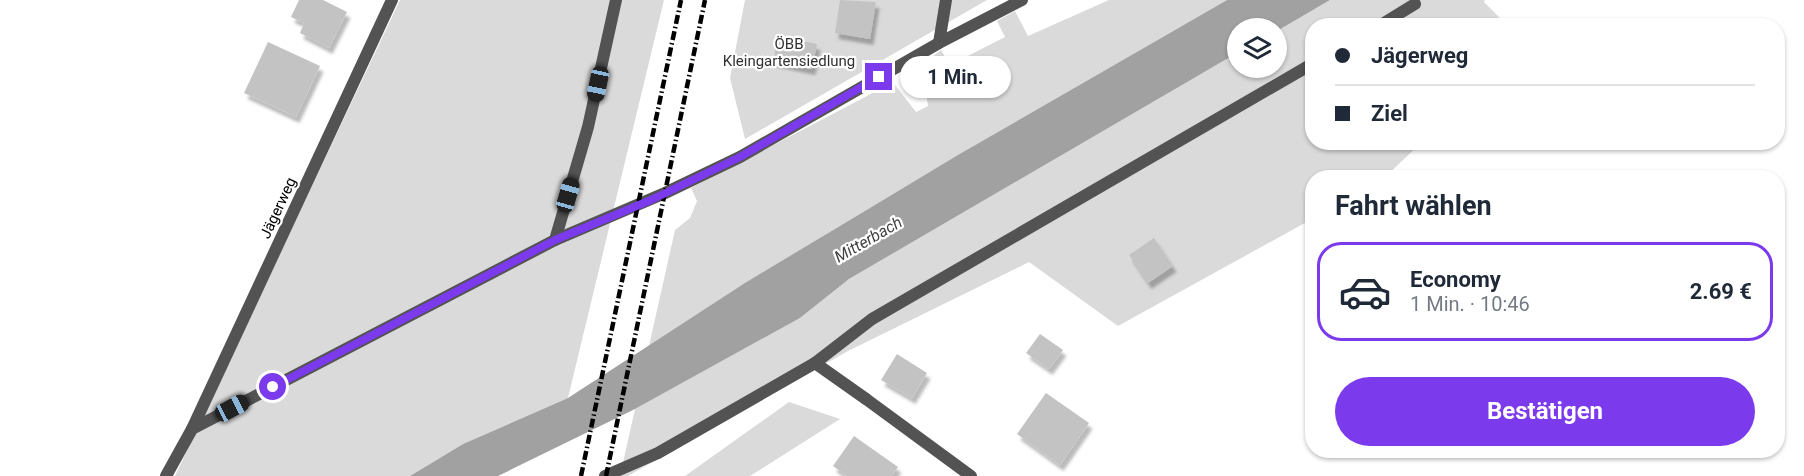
<!DOCTYPE html>
<html lang="de">
<head>
<meta charset="utf-8">
<style>
  :root { --surface:#fff; --page:#f6f6f7; --text:#1f2937; --muted:#747a83; --line:#e0e1e3; --accent:#7c3aed }
  body { margin:0; font-family:Roboto,sans-serif; background:var(--page); color:var(--text); height:100vh; display:flex; flex-direction:column; font-size:22px; white-space:nowrap }
  * { box-sizing:border-box; margin:0 }
  p { font-size:20px; color:var(--muted) }
  .icon { flex:none; width:33px; height:33px; fill:none; stroke:currentColor; stroke-width:2; stroke-linecap:round; stroke-linejoin:round }
  .map { position:relative; flex:1; overflow:hidden }
  .sheet { position:absolute; left:1305px; top:170px; width:480px; height:288px; display:flex; flex-direction:column; background:var(--surface); border-radius:24px; box-shadow:0 2px 4px #0004 }
  .sheet>* { flex:none }
  .banner { position:absolute; left:1305px; top:18px; width:480px; height:132px; border-radius:24px; box-shadow:0 2px 4px #0004; display:grid; align-content:center; height:132px; padding:0 30px; background:var(--surface) }
  .controls { position:absolute; left:1227px; top:18px; display:grid; gap:12px }
  .controls a { display:grid; place-items:center; width:60px; height:60px; border-radius:50%; background:var(--surface); box-shadow:0 2px 4px #0004; font-size:30px }
  .end { position:absolute; width:27px; height:27px; margin:-14px; border:8px solid #7c3aed; background:#fff; box-shadow:0 0 0 3px #fff }
  .from { border-radius:50% }
  .bubble { position:absolute; height:42px; border-radius:21px; background:var(--surface); box-shadow:0 2px 4px #0004; font-size:20px; font-weight:700; line-height:42px; text-align:center }
  .car { position:absolute; width:18px; height:36px; margin:-18px -9px; border-radius:8px; box-shadow:0 0 4px 2px #0007; background:linear-gradient(#222 24%,#8ab4d8 0 40%,#222 0 76%,#8ab4d8 0 86%,#222 0) }
  .banner b { display:flex; align-items:center; gap:21px; height:57px; font-size:22px }
  .banner b+b { border-top:2px solid var(--line) }
  .banner i { width:15px; height:15px; background:var(--text) }
  ul { padding:0; list-style:none }
  li { display:flex; align-items:center; gap:18px; height:99px; margin:0 12px 9px; padding:0 18px; border:3px solid transparent; border-radius:24px }
  li div { flex:1 }
  li b { display:block; font-size:22px }
  li em { font-style:normal; font-weight:700 }
  li.selected { border-color:var(--accent) }
  li>.icon { width:54px; height:54px; stroke-width:1.5 }
  h2 { padding:0 30px; font-size:27px; line-height:72px }
  .primary-button { display:flex; gap:12px; margin-top:auto; padding:12px 30px }
  .primary-button a { flex:1; height:69px; border-radius:36px; background:var(--accent); color:#fff; font-size:24px; font-weight:700; line-height:69px; text-align:center }
  .map>svg:first-child { display:block }
  .green { fill:#dadada }
  .water { fill:#a1a1a1 }
  .building { fill:#c3c3c3; filter:url(#shadow) }
  .lines { fill:none; stroke-linecap:round; stroke-linejoin:round }
  .lane { stroke:#535353; stroke-width:12 }
  .street { stroke:#535353; stroke-width:12 }
  .rail { stroke:#000; stroke-width:4.5; stroke-dasharray:9 3 1.5 3; stroke-linecap:butt }
  .route { stroke:#7c3aed; stroke-width:8 }
  .labels { text-anchor:middle; stroke-width:4.5; stroke-linejoin:round; paint-order:stroke }
  .park-label { font-size:15px; fill:#313131; stroke:#fff }
  .street-label { font-size:15px; fill:#000; stroke:#fff }
  .water-label { font-size:16px; font-style:italic; fill:#424242; stroke:#fff }
</style>
</head>
<body>
<div class="map">
<svg width="1804" height="476" viewBox="0 0 1804 476">
  <defs>
    <filter id="shadow"><feDropShadow dx="3.5" dy="6" stdDeviation="1.5" flood-color="#0004"/></filter>
  </defs>
  <rect width="100%" height="100%" fill="#fff"/>
  <g class="green">
    <polygon points="400,0 664,0 568,398 463,444 410,476 175,476"/>
    <polygon points="745,0 987,0 745,139 730,78"/>
    <path d="M 1109,0 L 1227,0 C 1032,112 837,223 649,346 L 675,230 L 690,218 L 697,201 L 691,188 L 867,96 L 892,81 L 916,112 L 928,106 L 922,65 L 941,50 L 950,65 L 1005,37 L 997,21 L 1015,11 L 1028,36 Z"/>
    <polygon points="1330,0 1485,0 1484,2 1507,25 1312,26 1312,142 1421,143 1385,177 1312,177 1312,219 1118,326 1029,262 848,351 628,476 620,476 635,409 800,318 849,279 1237,53 1238,68 1276,68 1277,31"/>
    <polygon points="789,402 840,419 750,476 685,476"/>
  </g>
  <polygon class="water" points="1227,0 1330,0 1277,31 1276,28 1238,28 1237,53 849,279 800,318 635,409 498,476 410,476 463,444 568,398 745,283 958,155"/>
  <g class="building">
    <polygon points="299,0 323,0 347,12 329,48 300,33 304,23 291,17"/>
    <polygon points="840,0 876,2 870,39 835,33"/>
    <polygon points="778,36 817,44 812,69 773,61"/>
    <polygon points="268,42 320,66 296,117 244,93"/>
    <polygon points="1154,238 1173,266 1148,283 1129,255"/>
    <polygon points="1040,334 1063,350 1049,369 1026,353"/>
    <polygon points="897,354 927,373 912,398 881,380"/>
    <polygon points="1046,393 1089,423 1060,465 1017,434"/>
    <polygon points="854,436 898,467 891,476 847,476 833,466"/>
  </g>
  <g class="lines">
    <g class="lane">
      <polyline points="1379,26 1415,4"/>
      <polyline points="815,363 866,399"/>
      <polyline points="605,476 658,453 815,363 872,319 1312,64"/>
    </g>
    <g class="street">
      <polyline points="939,43 946,0"/>
      <polyline points="555,240 588,127 616,0"/>
      <polyline points="866,399 971,476"/>
      <polyline points="192,429 392,0"/>
      <polyline points="166,476 192,429 555,240 665,193 740,157 939,43 1022,0"/>
    </g>
    <g class="rail">
      <polyline points="581,476 681,0"/>
      <polyline points="606,476 705,0"/>
    </g>
  </g>
  <g class="lines">
    <polyline class="route" points="273,387 555,240 651,200 740,157 879,77"/>
  </g>
  <g class="labels">
    <g class="park-label">
      <text x="789" y="49">ÖBB<tspan x="789" dy="17">Kleingartensiedlung</tspan></text>
    </g>
    <g class="street-label">
      <text transform="translate(278 208) rotate(-65)" y="5">Jägerweg</text>
    </g>
    <g class="water-label">
      <text transform="translate(868 239) rotate(-30)" y="6">Mitterbach</text>
    </g>
  </g>
</svg>
<div class="controls">
<a><svg class="icon" aria-label="layers" viewBox="0 0 24 24"><path d="M12 4l9 5-9 5-9-5zM3 14l9 5 9-5"/></svg></a>
</div>
<i class="end from" style="left:273px;top:387px"></i>
<i class="end" style="left:879px;top:77px"></i>
<div class="bubble" style="left:900px;top:56px;width:111px">1 Min.</div>
<i class="car" style="left:598px;top:84px;rotate:192deg"></i>
<i class="car" style="left:568px;top:195px;rotate:16deg"></i>
<i class="car" style="left:232px;top:408px;rotate:62deg"></i>
<div class="banner">
<b><i class="from"></i>Jägerweg</b>
<b><i></i>Ziel</b>
</div>
<section class="sheet">
<h2>Fahrt wählen</h2>
<ul>
<li class="selected"><svg class="icon" aria-label="car" viewBox="0 0 24 24"><path d="M5 17H2v-5l4-1 3-4h7l3 4 3 1v5h-3M9 17h6M6 11h13"/><circle cx="7" cy="17" r="2"/><circle cx="17" cy="17" r="2"/></svg><div><b>Economy</b><p>1 Min. · 10:46</p></div><em>2.69 €</em></li>
</ul>
<div class="primary-button"><a>Bestätigen</a></div>
</section>
</div>
</body>
</html>
